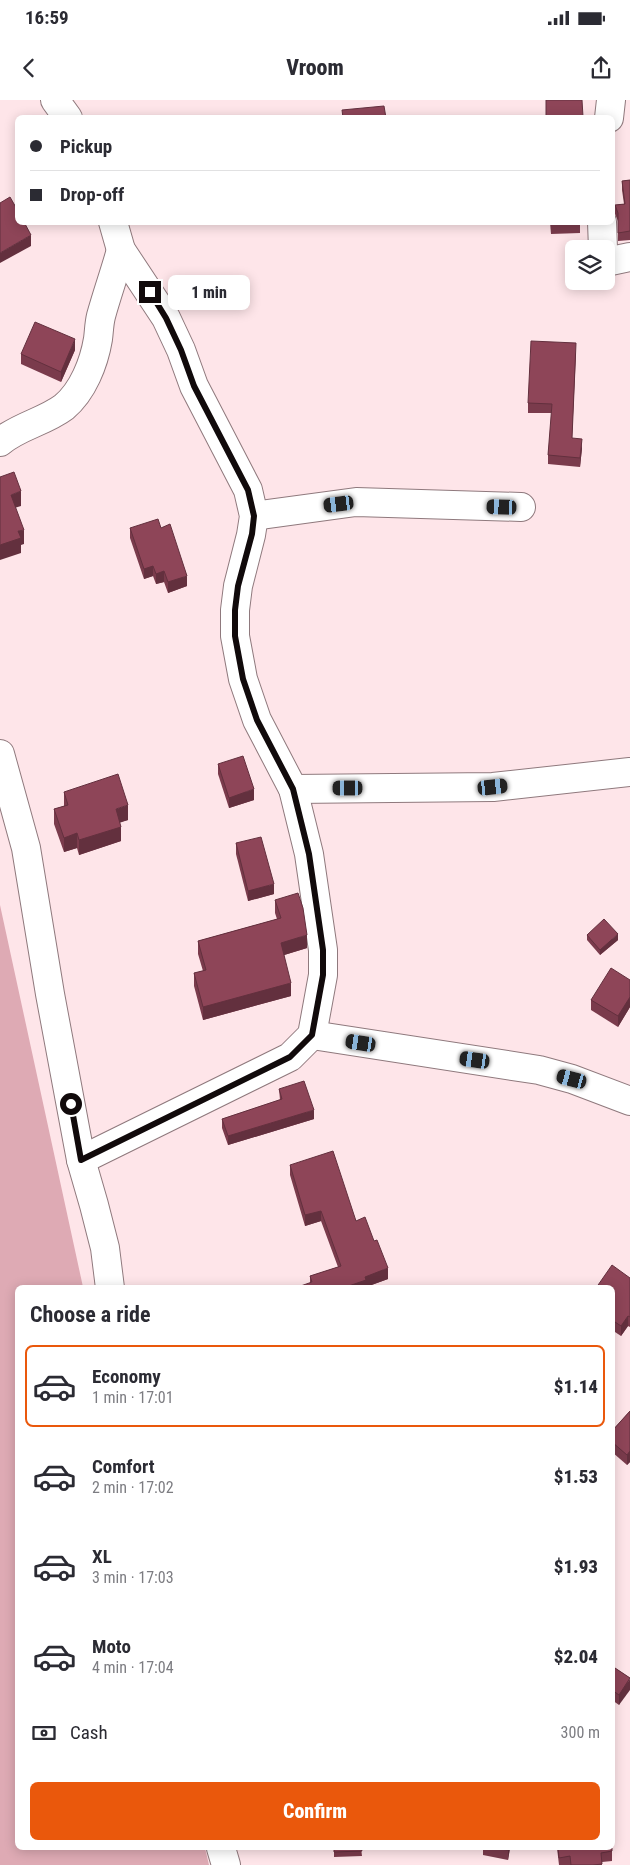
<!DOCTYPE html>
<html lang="en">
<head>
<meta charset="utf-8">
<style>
  :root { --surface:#fff; --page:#f7f7f7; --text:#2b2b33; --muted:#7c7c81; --line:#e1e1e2; --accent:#ea580c }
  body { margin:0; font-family:"Roboto Condensed",sans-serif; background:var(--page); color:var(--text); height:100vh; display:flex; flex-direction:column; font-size:19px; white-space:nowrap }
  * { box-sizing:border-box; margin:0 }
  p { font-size:16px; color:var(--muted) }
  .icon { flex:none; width:28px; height:28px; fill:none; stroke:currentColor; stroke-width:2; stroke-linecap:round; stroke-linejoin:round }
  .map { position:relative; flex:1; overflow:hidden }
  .drawer { position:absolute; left:15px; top:1185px; width:600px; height:565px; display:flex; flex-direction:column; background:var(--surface); border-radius:8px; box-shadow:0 2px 12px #0003 }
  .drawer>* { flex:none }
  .hud { position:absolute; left:15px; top:15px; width:600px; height:110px; border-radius:8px; box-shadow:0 2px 12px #0003; display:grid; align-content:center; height:110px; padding:0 15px; background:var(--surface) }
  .controls { position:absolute; left:565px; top:140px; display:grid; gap:10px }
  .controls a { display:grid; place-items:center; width:50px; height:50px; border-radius:8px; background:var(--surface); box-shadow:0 2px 12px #0003; font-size:25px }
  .end { position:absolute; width:22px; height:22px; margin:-11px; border:6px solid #110a0b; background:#fff; box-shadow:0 0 0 2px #fff }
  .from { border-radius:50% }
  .bubble { position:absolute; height:35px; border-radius:8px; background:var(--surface); box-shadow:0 2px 12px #0003; font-size:16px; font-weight:800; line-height:35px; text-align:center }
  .car { position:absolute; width:15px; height:30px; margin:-15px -8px; border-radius:6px; box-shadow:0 0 4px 1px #0007; background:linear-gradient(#222 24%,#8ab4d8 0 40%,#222 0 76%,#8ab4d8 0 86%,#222 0) }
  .hud b { display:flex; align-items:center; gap:18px; height:48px; font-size:19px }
  .hud b+b { border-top:1px solid var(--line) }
  .hud i { width:12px; height:12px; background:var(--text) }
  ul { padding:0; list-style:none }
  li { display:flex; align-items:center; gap:15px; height:82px; margin:0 10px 8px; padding:0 5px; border:2px solid transparent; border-radius:8px }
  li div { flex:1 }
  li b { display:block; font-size:19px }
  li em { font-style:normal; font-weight:800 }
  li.current { border-color:var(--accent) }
  li>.icon { width:45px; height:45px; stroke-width:1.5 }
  h2 { padding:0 15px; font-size:22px; line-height:60px }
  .pay { display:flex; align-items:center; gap:12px; height:55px; padding:0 15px; font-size:19px }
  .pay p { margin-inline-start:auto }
  .action { display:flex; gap:10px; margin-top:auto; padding:10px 15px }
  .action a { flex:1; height:58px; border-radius:8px; background:var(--accent); color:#fff; font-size:20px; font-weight:800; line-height:58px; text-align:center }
  .status { display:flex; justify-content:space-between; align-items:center; height:35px; padding:0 25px; background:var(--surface); direction:ltr }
  .status svg { height:14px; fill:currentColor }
  header { display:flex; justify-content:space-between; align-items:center; height:65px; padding:0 15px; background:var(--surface); font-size:22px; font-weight:800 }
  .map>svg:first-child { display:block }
  .green { fill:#deaab4 }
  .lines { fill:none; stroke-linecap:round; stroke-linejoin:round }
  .minor-casing { stroke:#8f797d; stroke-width:30 }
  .minor { stroke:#fff; stroke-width:28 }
  .wall { fill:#7a3b4c }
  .shaded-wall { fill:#63303e }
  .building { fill:#8e4558; stroke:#63303e }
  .route { stroke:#110a0b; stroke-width:6 }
</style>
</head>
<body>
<div class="status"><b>16:59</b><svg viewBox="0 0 49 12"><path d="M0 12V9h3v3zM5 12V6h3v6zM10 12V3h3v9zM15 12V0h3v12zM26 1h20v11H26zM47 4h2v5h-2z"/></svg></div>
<header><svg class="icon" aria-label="back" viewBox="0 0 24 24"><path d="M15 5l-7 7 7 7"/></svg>Vroom<svg class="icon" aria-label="share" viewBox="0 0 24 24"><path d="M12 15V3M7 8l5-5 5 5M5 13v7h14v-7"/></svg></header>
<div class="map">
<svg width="630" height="1765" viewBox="0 0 630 1765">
  <rect width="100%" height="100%" fill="#fee5e9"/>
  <polygon class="green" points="0,805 83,1187 18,1188 18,1748 205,1748 209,1765 0,1765"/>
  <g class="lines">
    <defs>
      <g id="minor">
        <polyline points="55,0 68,18"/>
        <polyline points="609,18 611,0"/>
        <polyline points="602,122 603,149"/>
        <polyline points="606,162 630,157"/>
        <path d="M 0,342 C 19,326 44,322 64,307 C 83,291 94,263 98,239 C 99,232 99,224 101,216 C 107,194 115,172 121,150"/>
        <polyline points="254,416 356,402 521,407"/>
        <polyline points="0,654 26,748 50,894 81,1060 94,1105 105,1148 110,1188"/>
        <polyline points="293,689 493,687 630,672"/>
        <polyline points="312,935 539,970 572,979 630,1001"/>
        <polyline points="81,1060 290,957 312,935 323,875 323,850 309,754 293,689 257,620 243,579 235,536 235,510 238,486 251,435 254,416 248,390 194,286 181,250 166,218 121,150 113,122"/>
        <polyline points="221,1748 226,1765"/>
      </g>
    </defs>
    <use href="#minor" class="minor-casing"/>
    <use href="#minor" class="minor"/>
  </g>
  <g class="wall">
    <polygon points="630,80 630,140 618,141 618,121 615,114 615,105 624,104 622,90 622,81"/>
    <polygon points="550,122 580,122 580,133 551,134"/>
    <polygon points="75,250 61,282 21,264 21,254"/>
    <polygon points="576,253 572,338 582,348 580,367 548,364 548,355 552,313 528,313 528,303"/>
    <polygon points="130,428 161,428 187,486 168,493 164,482 156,484 153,476 144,479 130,438"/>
    <polygon points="218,664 254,700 229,708 218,674"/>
    <polygon points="64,692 128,720 120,722 121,741 79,755 77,748 64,752 54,724 54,709 64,706"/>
    <polygon points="236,743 274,794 248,801 236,754"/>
    <polygon points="275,800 307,848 284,855 291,896 203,920 194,886 194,873 203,871 198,854 198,841 277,819 275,813"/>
    <polygon points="587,835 618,840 600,855 587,840"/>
    <polygon points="630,880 630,907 618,927 591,910 591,900"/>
    <polygon points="279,989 314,1019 228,1045 222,1028 222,1019 280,1000"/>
    <polygon points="290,1065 356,1121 388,1179 366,1187 366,1188 310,1182 310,1176 338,1167 321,1121 305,1126 290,1075"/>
    <polygon points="630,1178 630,1227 628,1226 621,1236 612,1230 612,1188"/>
    <polygon points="630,1311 630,1362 627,1365 612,1352 612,1331"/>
    <polygon points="612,1566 630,1578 619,1605 612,1600"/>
    <polygon points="334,1748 361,1748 362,1756 334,1757"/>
    <polygon points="483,1748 510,1748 508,1760 483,1755"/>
    <polygon points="557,1748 612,1748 612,1761 602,1762 602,1765 559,1765"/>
  </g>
  <g class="shaded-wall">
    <polygon points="31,135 31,146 0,163 0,153"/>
    <polygon points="75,239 75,250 61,282 61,272"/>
    <polygon points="582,339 582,348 580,367 580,358"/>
    <polygon points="21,391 21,406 11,409 11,395"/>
    <polygon points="24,430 24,444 21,445 21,453 0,460 0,445 18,431"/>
    <polygon points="153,466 153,476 144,479 144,469"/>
    <polygon points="164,471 164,482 156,484 156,474"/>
    <polygon points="187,476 187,486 168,493 168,482"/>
    <polygon points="254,689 254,700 229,708 229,698"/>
    <polygon points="128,705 128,720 116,724 116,709"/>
    <polygon points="121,727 121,741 79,755 79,740"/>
    <polygon points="77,733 77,748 64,752 64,738"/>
    <polygon points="274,784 274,794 248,801 248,791"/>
    <polygon points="618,834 618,840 600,855 600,850"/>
    <polygon points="307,835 307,848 281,856 281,843"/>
    <polygon points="291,883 291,896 203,920 203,907"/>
    <polygon points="630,897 630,907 618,927 618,916"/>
    <polygon points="314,1010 314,1019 228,1045 228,1036"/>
    <polygon points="321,1111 321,1121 305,1126 305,1115"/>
    <polygon points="388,1168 388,1179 366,1187 366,1188 343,1188 365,1177"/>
    <polygon points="628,1216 628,1226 621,1236 621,1226"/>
    <polygon points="630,1351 630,1362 627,1365 627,1355"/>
    <polygon points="630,1579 630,1590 619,1605 619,1595"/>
    <polygon points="508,1748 510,1748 508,1760"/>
  </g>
  <g class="building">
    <polygon points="546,0 582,0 583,17 546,18"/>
    <polygon points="384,6 386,18 343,18 342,10"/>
    <polygon points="630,80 630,131 618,133 618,113 615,105 625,104 622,81"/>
    <polygon points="10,97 18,111 18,122 24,122 31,135 0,153 0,103"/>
    <polygon points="551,122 580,122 580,123 551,124"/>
    <polygon points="35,222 75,239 61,272 21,254"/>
    <polygon points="531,241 576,243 572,338 582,339 580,358 548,355 552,304 528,303"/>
    <polygon points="14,372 21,391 11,395 24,430 18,431 21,438 0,445 0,377"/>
    <polygon points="158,419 161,428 170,424 187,476 168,482 164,471 156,474 153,466 144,469 130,428"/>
    <polygon points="243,656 254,689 229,698 218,664"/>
    <polygon points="118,674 128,705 116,709 121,727 79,740 77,733 64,738 54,709 68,705 64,692"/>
    <polygon points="261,737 274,784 248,791 236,743"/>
    <polygon points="298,793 303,808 307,835 281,843 291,883 203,907 194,873 206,870 198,841 281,818 275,800"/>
    <polygon points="604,819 618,834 600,850 587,835"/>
    <polygon points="611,868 630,880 630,897 618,916 591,900"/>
    <polygon points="304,981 314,1010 228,1036 222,1019 282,999 279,989"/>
    <polygon points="333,1051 356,1121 365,1117 374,1141 377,1140 388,1168 365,1177 366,1180 343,1188 295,1188 312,1182 310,1176 341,1166 321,1111 305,1115 290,1065"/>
    <polygon points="612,1165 630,1178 630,1217 628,1216 621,1226 612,1220 612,1188 596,1188"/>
    <polygon points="630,1311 630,1351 627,1355 612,1342 612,1331"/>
    <polygon points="612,1566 630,1578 619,1595 612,1590"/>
    <polygon points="334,1748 361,1748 362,1751 334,1752"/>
    <polygon points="492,1748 508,1748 508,1750"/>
    <polygon points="558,1748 612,1748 612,1751 601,1753 602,1764 593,1765 571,1765 570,1756 559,1758"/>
  </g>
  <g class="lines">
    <polyline class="route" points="71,1004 81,1060 290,957 312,935 323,875 323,850 309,754 293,689 257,620 243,579 235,536 235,510 238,486 252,434 254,416 248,390 194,286 181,250 166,218 150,192"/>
  </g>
</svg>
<div class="controls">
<a><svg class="icon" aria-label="layers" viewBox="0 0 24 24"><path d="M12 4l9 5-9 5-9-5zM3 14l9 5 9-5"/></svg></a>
</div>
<i class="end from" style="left:71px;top:1004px"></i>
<i class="end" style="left:150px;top:192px"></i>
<div class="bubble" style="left:168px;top:175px;width:82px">1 min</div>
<i class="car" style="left:339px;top:404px;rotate:263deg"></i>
<i class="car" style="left:502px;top:407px;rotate:272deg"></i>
<i class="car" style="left:493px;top:687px;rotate:84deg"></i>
<i class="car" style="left:348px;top:688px;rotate:270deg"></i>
<i class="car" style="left:361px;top:943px;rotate:279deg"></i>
<i class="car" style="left:475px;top:960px;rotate:278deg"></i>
<i class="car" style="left:572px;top:979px;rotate:285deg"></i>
<div class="hud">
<b><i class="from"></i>Pickup</b>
<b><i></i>Drop-off</b>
</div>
<section class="drawer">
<h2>Choose a ride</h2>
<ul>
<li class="current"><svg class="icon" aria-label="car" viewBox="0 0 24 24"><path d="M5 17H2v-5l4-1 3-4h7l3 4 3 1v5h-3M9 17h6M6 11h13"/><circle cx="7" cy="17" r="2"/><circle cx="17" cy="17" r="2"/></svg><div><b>Economy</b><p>1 min · 17:01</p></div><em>$1.14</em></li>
<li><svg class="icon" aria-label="car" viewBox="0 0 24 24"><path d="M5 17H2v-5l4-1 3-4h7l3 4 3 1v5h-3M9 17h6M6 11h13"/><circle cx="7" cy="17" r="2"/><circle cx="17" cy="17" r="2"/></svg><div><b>Comfort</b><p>2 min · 17:02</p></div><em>$1.53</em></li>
<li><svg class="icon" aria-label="car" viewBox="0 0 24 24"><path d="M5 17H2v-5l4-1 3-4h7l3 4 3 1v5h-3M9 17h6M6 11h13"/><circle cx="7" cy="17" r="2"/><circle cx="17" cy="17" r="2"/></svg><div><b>XL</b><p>3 min · 17:03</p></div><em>$1.93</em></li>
<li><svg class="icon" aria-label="car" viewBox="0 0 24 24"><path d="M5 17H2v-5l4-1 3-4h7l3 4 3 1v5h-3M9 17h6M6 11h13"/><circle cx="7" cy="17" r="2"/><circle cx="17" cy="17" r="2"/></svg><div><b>Moto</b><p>4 min · 17:04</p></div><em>$2.04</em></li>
</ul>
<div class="pay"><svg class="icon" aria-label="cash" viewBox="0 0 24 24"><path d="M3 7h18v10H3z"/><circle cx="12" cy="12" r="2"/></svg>Cash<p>300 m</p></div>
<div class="action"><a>Confirm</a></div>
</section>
</div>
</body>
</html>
